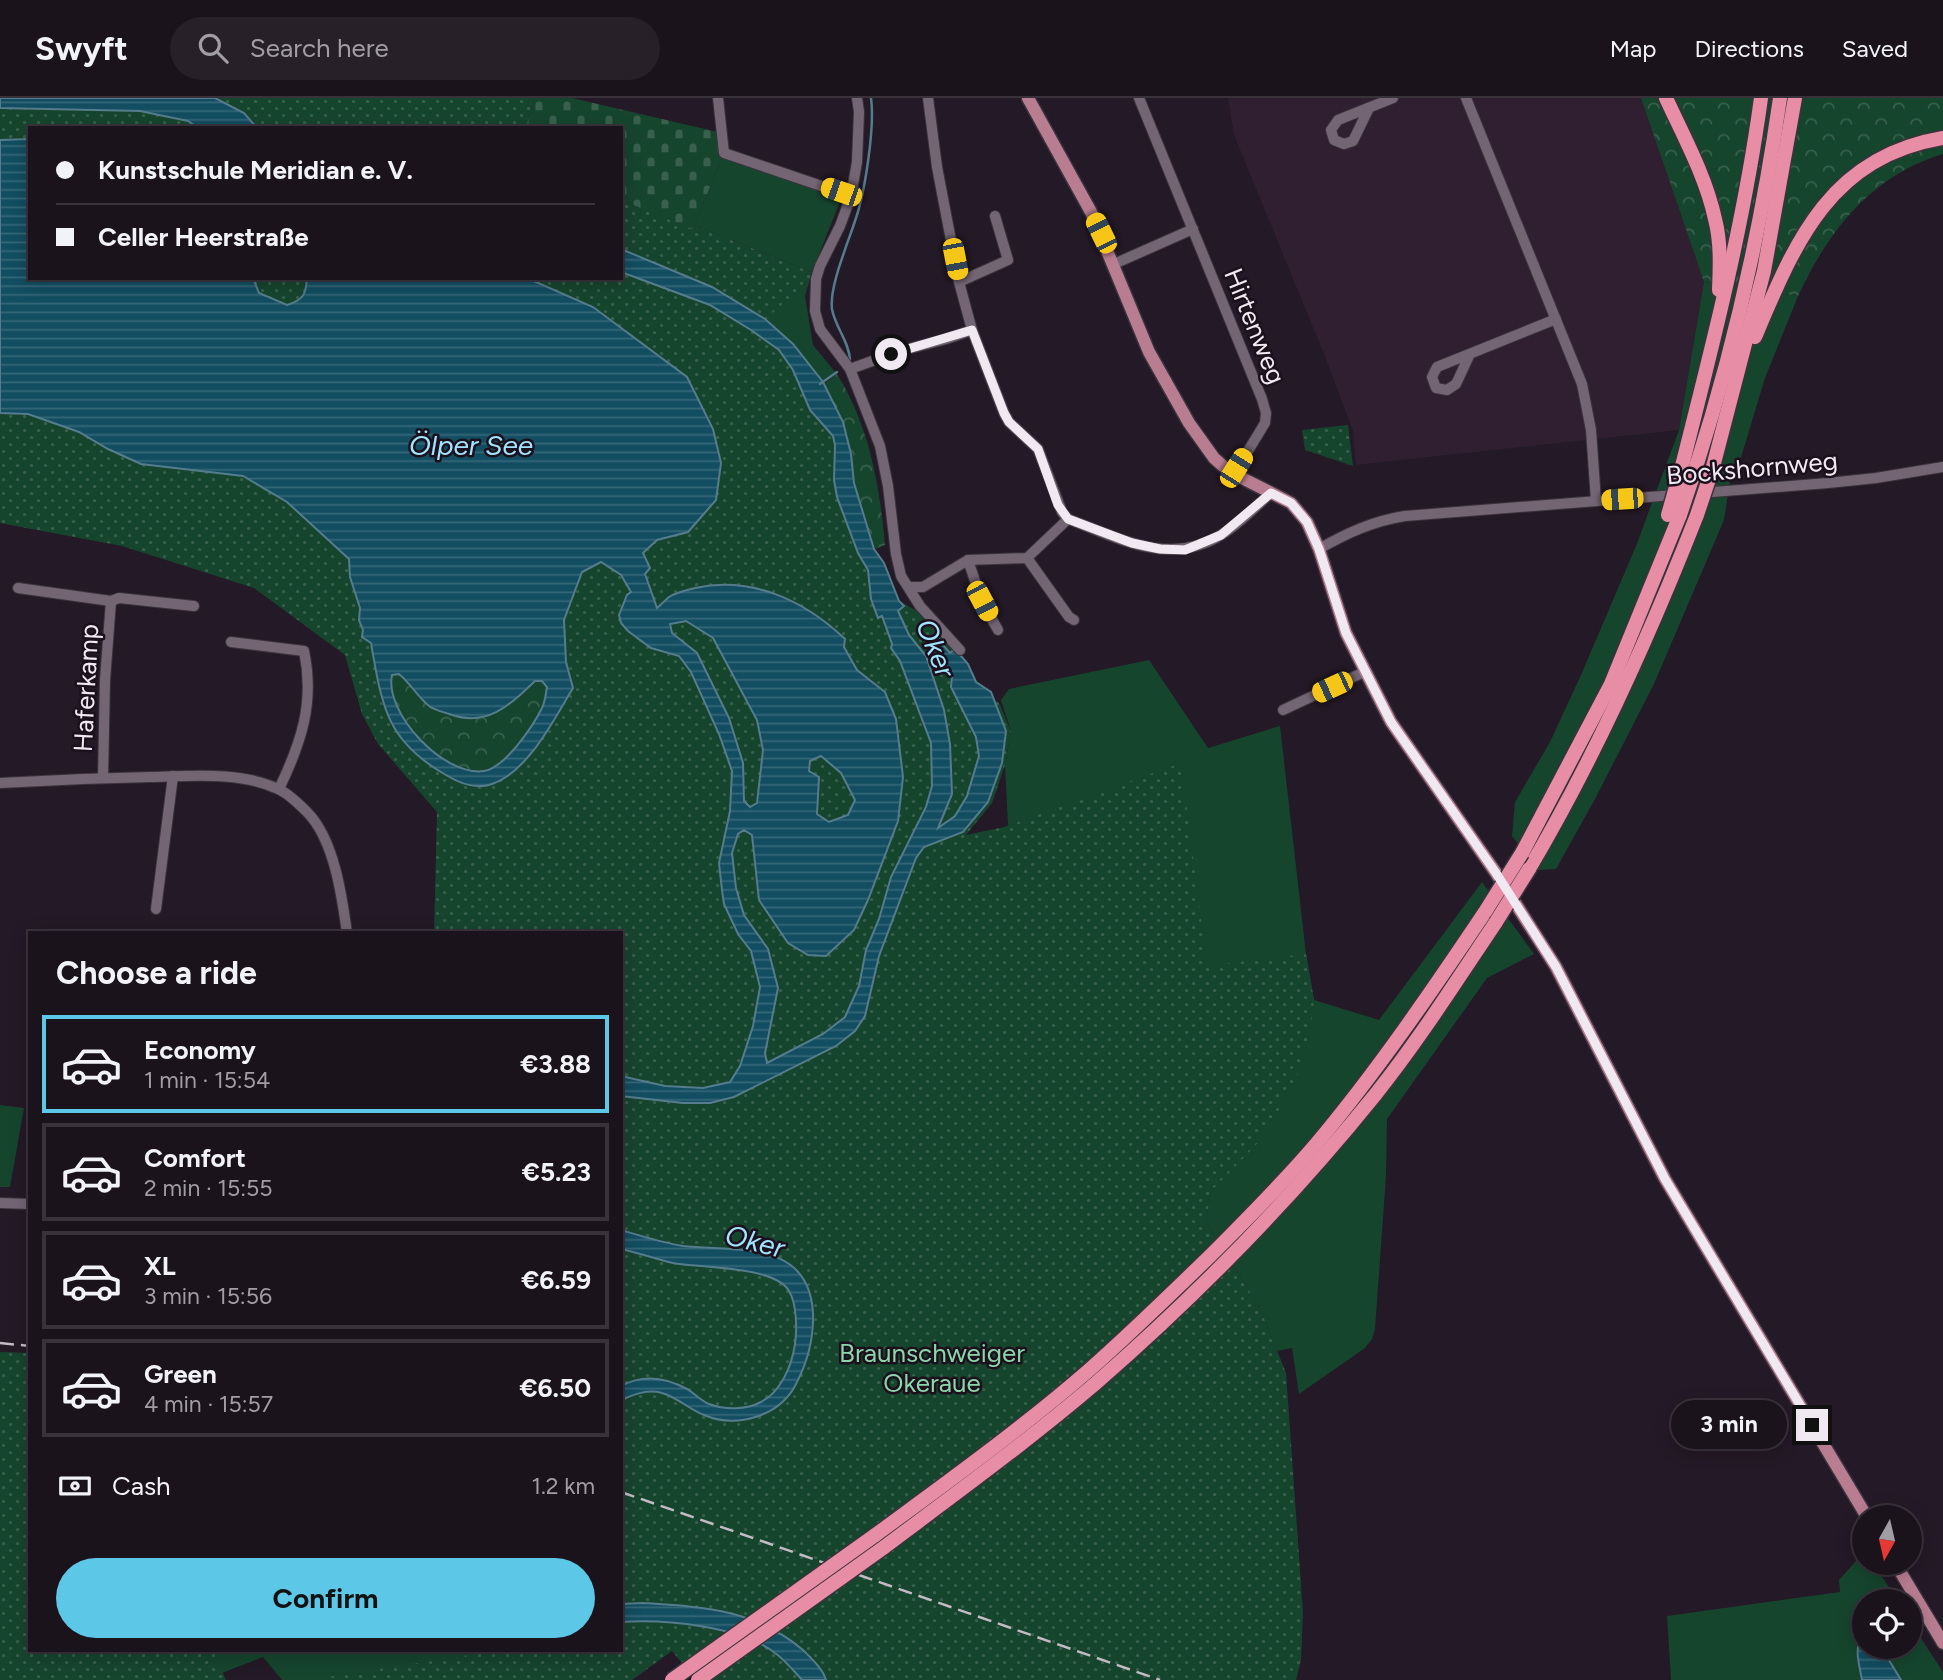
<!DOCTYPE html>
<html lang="en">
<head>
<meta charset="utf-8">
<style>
  :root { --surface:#1b131c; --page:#282029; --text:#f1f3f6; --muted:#a09ea3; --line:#39323b; --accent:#5cc7e7 }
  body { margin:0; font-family:Figtree,sans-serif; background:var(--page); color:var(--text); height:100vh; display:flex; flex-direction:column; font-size:26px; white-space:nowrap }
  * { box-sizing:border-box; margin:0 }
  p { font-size:23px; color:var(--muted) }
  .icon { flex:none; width:38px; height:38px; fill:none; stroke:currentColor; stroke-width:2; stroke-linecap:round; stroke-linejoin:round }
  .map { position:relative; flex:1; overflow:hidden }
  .sheet { position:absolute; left:28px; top:833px; width:595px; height:721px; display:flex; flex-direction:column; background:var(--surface); border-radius:0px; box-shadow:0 4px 18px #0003,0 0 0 2px var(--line) }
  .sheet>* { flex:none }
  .hud { position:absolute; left:28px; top:28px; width:595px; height:154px; border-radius:0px; box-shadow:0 4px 18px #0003,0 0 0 2px var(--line); display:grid; align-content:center; height:154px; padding:0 28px; background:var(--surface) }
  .needle { width:46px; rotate:188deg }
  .buttons { position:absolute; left:1852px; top:1407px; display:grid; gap:14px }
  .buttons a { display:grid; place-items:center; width:70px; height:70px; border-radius:50%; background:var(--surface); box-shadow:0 4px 18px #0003,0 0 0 2px var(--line); font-size:35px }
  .end { position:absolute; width:32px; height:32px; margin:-16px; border:9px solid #f1e9f2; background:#111; box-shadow:0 0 0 4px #111 }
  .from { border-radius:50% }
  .bubble { position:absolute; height:49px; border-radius:24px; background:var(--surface); box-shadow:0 4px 18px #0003,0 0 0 2px var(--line); font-size:23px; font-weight:700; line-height:49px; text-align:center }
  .car { position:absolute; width:21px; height:42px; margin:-21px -10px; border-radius:9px; box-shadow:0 0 5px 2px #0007; background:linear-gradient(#f5c518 24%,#345 0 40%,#f5c518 0 76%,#345 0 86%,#f5c518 0) }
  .hud b { display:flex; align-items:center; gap:24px; height:66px; font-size:26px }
  .hud b+b { border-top:2px solid var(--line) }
  .hud i { width:18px; height:18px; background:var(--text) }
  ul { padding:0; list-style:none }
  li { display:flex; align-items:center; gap:21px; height:98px; margin:0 14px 10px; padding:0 14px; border:4px solid var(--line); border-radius:0px }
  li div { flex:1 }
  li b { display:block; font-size:26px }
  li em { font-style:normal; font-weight:700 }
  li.current { border-color:var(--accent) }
  li>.icon { width:63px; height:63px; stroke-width:1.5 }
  h2 { padding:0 28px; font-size:32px; line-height:84px }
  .pay { display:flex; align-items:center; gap:18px; height:77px; padding:0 28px; font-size:26px }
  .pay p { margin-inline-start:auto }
  .action { display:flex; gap:14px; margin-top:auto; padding:14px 28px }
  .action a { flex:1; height:80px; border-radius:42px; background:var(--accent); color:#111; font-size:28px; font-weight:700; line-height:80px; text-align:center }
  header { display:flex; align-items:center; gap:42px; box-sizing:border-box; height:98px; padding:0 35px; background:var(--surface); border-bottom:2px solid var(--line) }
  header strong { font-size:33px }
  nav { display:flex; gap:38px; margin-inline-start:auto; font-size:24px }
  .search { width:490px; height:63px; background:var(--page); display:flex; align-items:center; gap:18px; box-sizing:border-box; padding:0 24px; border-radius:38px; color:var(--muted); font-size:26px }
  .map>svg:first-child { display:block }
  .built { fill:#2f1f31 }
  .green { fill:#16452e }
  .forest { fill:url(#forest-crowns) }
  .cemetery { fill:url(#cemetery-stones) }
  .park { fill:url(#park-dots) }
  .water { fill:url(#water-rules); stroke:#557c8c; stroke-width:2; fill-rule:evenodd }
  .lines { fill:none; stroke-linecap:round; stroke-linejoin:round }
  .stream { stroke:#557c8c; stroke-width:2.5 }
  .minor-casing { stroke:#3b333c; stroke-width:12 }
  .major-casing { stroke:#3b333c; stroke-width:15 }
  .highway-casing { stroke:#3b333c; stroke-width:17 }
  .minor { stroke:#736574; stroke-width:10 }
  .major { stroke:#b97d91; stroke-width:12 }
  .highway { stroke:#e78da5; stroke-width:14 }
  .rail { stroke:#c3bac4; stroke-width:2.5; stroke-dasharray:14 7; stroke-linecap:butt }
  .highway-bridge-casing { stroke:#3b333c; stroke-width:17; stroke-linecap:butt }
  .highway-bridge { stroke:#e78da5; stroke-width:14 }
  .route { stroke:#f1e9f2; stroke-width:9 }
  .labels { text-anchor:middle; stroke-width:5; stroke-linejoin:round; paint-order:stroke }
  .street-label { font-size:26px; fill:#f1e9f2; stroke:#1b101c }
  .park-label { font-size:26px; fill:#8bd5aa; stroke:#1b101c }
  .water-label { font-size:28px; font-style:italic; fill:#a0e3fe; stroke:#1b101c }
</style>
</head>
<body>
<header>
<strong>Swyft</strong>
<div class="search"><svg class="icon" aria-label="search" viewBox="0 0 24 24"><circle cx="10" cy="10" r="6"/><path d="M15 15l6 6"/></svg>Search here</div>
<nav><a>Map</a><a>Directions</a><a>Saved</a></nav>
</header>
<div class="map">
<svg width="1943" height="1582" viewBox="0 0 1943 1582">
  <defs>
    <pattern id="forest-crowns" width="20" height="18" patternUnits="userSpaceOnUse" patternTransform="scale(1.75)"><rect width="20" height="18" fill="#16452e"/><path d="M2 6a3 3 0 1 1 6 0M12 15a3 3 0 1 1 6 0" fill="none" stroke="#38604d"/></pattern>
    <pattern id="cemetery-stones" width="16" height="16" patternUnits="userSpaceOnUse" patternTransform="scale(1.75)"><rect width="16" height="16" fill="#16452e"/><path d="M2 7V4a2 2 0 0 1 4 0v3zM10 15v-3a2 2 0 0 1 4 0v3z" fill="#38604d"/></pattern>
    <pattern id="park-dots" width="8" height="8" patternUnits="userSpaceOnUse" patternTransform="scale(1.75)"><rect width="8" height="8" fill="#16452e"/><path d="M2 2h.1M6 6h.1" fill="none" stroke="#38604d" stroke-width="1.8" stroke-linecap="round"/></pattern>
    <pattern id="water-rules" width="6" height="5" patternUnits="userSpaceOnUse" patternTransform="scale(1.75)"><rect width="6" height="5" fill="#124d61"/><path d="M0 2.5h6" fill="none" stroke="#356778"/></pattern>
  </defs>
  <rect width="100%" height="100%" fill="#241926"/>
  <polygon class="built" points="1228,0 1641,0 1704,184 1679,332 1356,367 1353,333 1324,256 1234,37"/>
  <g class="green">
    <polygon points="724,56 843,96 812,174 694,127"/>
    <polygon points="810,181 805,198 813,247 836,275 823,284 793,246 765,221"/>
    <polygon points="1704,184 1798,198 1765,280 1739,366 1730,383 1724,422 1654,586 1595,701 1556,771 1538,772 1512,738 1515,704 1550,644 1581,577 1636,448 1679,332"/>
    <polygon points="1149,562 1208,650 1280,628 1306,856 1314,902 1379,922 1482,784 1534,856 1487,880 1387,1021 1386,1078 1375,1231 1372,1241 1365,1250 1299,1296 1292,1250 1277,1253 1260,1210 1206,1124 1211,1093 1275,1019 1036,1279 1005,667 1011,633 1001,602 1009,591"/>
    <polygon points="0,1007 24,1010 10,1089 0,1089"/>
    <polygon points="1864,1454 1864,1465 1873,1465 1898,1503 1864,1503 1864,1534 1861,1536 1857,1558 1862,1582 1671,1582 1667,1518 1840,1494 1839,1482"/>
    <polygon points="1909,1522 1943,1574 1943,1582 1901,1582 1881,1549 1909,1549"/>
    <polygon points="213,1552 537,1552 622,1582 282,1582 263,1559 222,1575"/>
  </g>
  <g class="forest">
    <path d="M 1641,0 L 1943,0 L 1943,56 C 1872,77 1828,133 1798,198 L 1704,184 Z"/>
    <path d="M 837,276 C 869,327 880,388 885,447 L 875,451 L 854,385 L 843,324 L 824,286 Z"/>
    <path d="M 392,576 L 399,576 C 411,586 418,599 429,608 C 434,612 443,614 449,616 C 487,630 510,607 535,583 L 542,583 L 547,589 C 546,596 545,604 542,610 C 533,628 505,670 484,673 C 443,679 384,615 392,576 Z"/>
  </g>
  <polygon class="cemetery" points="535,0 572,0 722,35 724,56 692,132 621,102 621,30 530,30 527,25"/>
  <g class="park">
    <polygon points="0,0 535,0 527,25 530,30 30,30 30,41 0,42"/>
    <polygon points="621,102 692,131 694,127 812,174 810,181 766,221 793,246 823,284 848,337 854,385 874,451 884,465 900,503 913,511 919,510 968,566 976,584 988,591 994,602 999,605 1011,633 1005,667 992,705 966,737 1004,729 1181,665 1207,868 1306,856 1314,902 1310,936 1297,978 1275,1019 1256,1047 1211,1093 1206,1124 1260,1210 1286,1275 1303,1515 1301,1562 1296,1582 696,1582 672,1553 632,1582 309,1582 501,1552 621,1552 621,835 434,835 437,714 378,646 362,616 345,557 254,490 122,448 0,425 0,315 28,316 79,334 108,351 141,366 243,378 287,404 349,461 350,479 360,510 359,522 371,545 381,602 392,628 471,688 530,656 573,590 566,564 564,522 582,474 601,464 649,470 643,455 657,442 688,434 593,209 527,180 621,180"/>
    <polygon points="253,180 307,180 306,194 300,203 287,207 259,195"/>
    <polygon points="1348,327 1353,368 1305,352 1302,332"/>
    <polygon points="0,1254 30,1255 30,1552 213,1552 226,1582 0,1582"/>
  </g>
  <g class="water">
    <polygon points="0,0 215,0 244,15 257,30 198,30 188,23 140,13 0,10"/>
    <path d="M 30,41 L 30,180 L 253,180 L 259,195 L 287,207 C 303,202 306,197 307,180 L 527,180 L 593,209 L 687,279 L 713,331 L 721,365 L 716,402 L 688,434 L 657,442 L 643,455 L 650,470 L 645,476 L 657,510 C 661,507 665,502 669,499 C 676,494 687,492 695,490 C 752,478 804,502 845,541 L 844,549 L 857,572 L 885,594 L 896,621 L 903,679 L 898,723 L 868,802 L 854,832 L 826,858 L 808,857 L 788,845 L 759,802 L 752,737 L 744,732 L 738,736 L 732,755 L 736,790 L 744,817 L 768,851 L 778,890 L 765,955 L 767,965 L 823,936 L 845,919 L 859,888 L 866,852 L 879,821 L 891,779 L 926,709 L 932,688 L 931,645 L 900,563 L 891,550 L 892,546 L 882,518 L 878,520 L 871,501 L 868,472 L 858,455 L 837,399 L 834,382 L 835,347 L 833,338 L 810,312 L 793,272 L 779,252 L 751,232 L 710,207 L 621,174 L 621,151 L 712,189 L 765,221 L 793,246 L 823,284 L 843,324 L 851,356 L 854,385 L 874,451 L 884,465 L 899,503 L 904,508 L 898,513 L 909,537 L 926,558 L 944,612 L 950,646 L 952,696 L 938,730 L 955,718 L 967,698 L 979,658 L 976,639 L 951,589 L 952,578 L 943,560 L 931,554 L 925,544 L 937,536 L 941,545 L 950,555 L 955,551 L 968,566 L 976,584 L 991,594 L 1006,633 L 1002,665 L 988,704 L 963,734 L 924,749 L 916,760 L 879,858 L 865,918 L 855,933 L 836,948 L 734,999 L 710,1005 L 683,1005 L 621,998 L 621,978 L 665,988 L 703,990 L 730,984 L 740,968 L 753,928 L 760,889 L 751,853 L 738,836 L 724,806 L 722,792 L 719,765 L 730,713 L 732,673 L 719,636 L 691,574 L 679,558 L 651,550 L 628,533 L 621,525 L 619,517 L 627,497 L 631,494 L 621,477 L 601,464 L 582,474 L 564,522 L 566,564 L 573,590 C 554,621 528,674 492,686 C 476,692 459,685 446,677 C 386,643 382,608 371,545 L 362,539 L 363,532 L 359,522 L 360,510 L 350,479 L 349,461 L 287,404 L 243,378 L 141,366 L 108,351 L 79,334 L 28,316 L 0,315 L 0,42 ZM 686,523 L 713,540 L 757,622 L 763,652 L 757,705 L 750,709 L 744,703 L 743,665 L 729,620 L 697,555 L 672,535 L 670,526 ZM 399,576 C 411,586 418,599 429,608 C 434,612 443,614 449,616 C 487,630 510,607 535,583 L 542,583 L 547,589 C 546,596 545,604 542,610 C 533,628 505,670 484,673 C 444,679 384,615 392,577 ZM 821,658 L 841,675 L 855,702 L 848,717 L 829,724 L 817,716 L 819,679 L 809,673 L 810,663 Z"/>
    <path d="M 621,1132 C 641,1138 663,1145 683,1148 C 736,1154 808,1141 813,1214 C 814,1240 808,1263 796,1286 C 780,1318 737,1331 704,1317 C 690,1312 677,1299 662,1295 C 649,1291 632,1296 621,1303 L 621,1288 C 643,1276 665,1279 687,1291 C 694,1295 701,1303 709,1306 C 725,1312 746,1312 761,1304 C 781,1294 792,1267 795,1246 C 797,1232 797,1206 789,1193 C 775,1168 700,1170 673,1165 C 656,1161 639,1155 621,1151 Z"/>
    <path d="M 643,1505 C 705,1509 754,1511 803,1552 C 811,1560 823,1571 826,1582 L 802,1582 C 794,1573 785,1562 775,1555 C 741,1528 664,1521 621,1524 L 621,1506 Z"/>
    <path d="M 1864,1534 L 1864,1549 L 1881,1549 L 1901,1582 L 1862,1582 C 1859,1565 1853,1549 1864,1534 Z"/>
  </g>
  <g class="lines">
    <g class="stream">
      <path d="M 850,262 C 849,243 835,229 832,211 C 829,189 848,145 855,123 C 865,95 875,29 871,0"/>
      <polyline points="820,286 837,274"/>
    </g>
    <defs>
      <g id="minor">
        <polyline points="718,0 724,55 851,98"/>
        <polyline points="857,0 859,14 857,64 851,98 840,128 820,168 816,181 815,213 820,231 850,271 880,348 888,388 896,456 901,478 920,508 960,552"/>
        <path d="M 928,0 L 937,69 L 959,184 L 972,232 L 1004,315 L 1009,324 L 1038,351 L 1062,414 L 1068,421 C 1119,440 1169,469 1221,437 C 1239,426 1255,409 1271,395"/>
        <polyline points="1139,0 1262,301 1266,315 1265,325 1234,376"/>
        <polyline points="1466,0 1582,286 1591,332 1596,403"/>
        <polyline points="1369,10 1353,43 1344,46 1334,42 1331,32 1338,22 1393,0"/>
        <polyline points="1114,166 1193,131"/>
        <polyline points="959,184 1008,162 995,118"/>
        <polyline points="1470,256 1456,286 1447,292 1436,290 1432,279 1437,269 1556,221"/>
        <polyline points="850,271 900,253 946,241 972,232"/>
        <path d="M 1319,451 C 1347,435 1373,423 1405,418 L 1828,385 L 1876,380 L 1943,369"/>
        <polyline points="1027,460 1069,519 1074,522"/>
        <polyline points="968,462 982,504 998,532"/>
        <polyline points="910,489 923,489 968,462 1027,460 1068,421"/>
        <polyline points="18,490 111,503 119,500 194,508"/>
        <path d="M 231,544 L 304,553 C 315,605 301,645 279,691"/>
        <polyline points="1283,612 1364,574"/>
        <polyline points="103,680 105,582 111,503"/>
        <path d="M 0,685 C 50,682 100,680 150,679 C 191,678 240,673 278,691 C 288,695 299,706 307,714 C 334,741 342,798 347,835"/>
        <polyline points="156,811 173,678"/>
        <polyline points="0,1105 30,1106"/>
      </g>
      <g id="major">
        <polyline points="1028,0 1091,114 1149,254 1189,325 1214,360 1223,368 1234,376 1291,405 1307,424 1319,451 1346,535 1391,624 1496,775 1556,869 1665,1081 1867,1419"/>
        <polyline points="1895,1465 1943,1545"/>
      </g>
      <g id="highway">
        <path d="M 1666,0 C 1684,39 1706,79 1715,121 C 1721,144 1720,168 1719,192"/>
        <path d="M 1755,239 C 1795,145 1829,59 1943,40"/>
        <path d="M 1682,368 C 1713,246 1744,125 1761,0"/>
        <path d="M 1696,369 C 1735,248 1762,125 1780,0"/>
        <polyline points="1713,369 1764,173 1795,0"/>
        <polyline points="1522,755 1611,586 1680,417"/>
        <path d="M 1529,771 C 1596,658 1649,539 1697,417"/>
        <path d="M 874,1438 C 946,1385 1020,1332 1088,1273 C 1130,1236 1171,1196 1211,1157 C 1247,1121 1284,1084 1317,1045 C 1378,972 1432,893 1485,814"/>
        <path d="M 883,1450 C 955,1396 1028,1343 1096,1285 C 1197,1197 1291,1101 1375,997 C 1419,942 1457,882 1496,824"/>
      </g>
    </defs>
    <use href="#minor" class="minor-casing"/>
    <use href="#major" class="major-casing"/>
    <use href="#highway" class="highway-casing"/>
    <use href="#minor" class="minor"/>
    <use href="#major" class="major"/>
    <use href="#highway" class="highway"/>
    <g class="rail">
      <polyline points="0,1245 30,1248"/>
      <polyline points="621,1394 1160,1582"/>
    </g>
    <defs>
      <g id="highway-bridge">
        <polyline points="1668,417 1682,368"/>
        <polyline points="1680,417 1696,369"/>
        <polyline points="1697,417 1713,369"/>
        <polyline points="1485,814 1522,755"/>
        <polyline points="1496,824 1529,771"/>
        <polyline points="672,1582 874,1438"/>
        <polyline points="698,1582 883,1450"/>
      </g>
    </defs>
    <use href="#highway-bridge" class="highway-bridge-casing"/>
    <use href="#highway-bridge" class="highway-bridge"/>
  </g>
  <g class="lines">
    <polyline class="route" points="891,256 972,232 1004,315 1009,324 1038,351 1058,407 1068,421 1132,445 1160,451 1185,452 1221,437 1271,395 1291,405 1307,424 1319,451 1346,535 1391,624 1496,775 1556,869 1665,1081 1812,1327"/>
  </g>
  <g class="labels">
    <g class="street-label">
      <text transform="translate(1255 228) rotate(68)" y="9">Hirtenweg</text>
      <text transform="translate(1752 370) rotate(-5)" y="9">Bockshornweg</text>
      <text transform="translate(86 590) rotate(-87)" y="9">Haferkamp</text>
    </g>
    <g class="park-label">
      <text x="932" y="1264">Braunschweiger<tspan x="932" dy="30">Okeraue</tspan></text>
    </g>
    <g class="water-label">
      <text x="471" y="357">Ölper See</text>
      <text transform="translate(936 550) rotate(68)" y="10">Oker</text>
      <text transform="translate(755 1143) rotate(14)" y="10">Oker</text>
    </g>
  </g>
</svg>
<div class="buttons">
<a><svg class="needle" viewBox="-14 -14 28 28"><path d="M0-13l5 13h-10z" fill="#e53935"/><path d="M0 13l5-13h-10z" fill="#a09ea3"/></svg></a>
<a><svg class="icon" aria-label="locate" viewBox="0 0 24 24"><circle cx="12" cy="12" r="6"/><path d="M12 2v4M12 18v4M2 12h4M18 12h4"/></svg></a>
</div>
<i class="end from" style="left:891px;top:256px"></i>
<i class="end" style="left:1812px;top:1327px"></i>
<div class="bubble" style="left:1671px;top:1302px;width:116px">3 min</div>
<i class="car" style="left:841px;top:94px;rotate:289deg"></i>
<i class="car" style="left:1101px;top:135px;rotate:334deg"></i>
<i class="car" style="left:955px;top:161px;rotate:169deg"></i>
<i class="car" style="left:1236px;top:370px;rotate:32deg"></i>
<i class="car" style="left:1622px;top:401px;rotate:266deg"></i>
<i class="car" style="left:982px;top:503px;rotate:152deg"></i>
<i class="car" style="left:1332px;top:589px;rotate:245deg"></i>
<div class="hud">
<b><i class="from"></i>Kunstschule Meridian e. V.</b>
<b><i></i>Celler Heerstraße</b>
</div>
<section class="sheet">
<h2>Choose a ride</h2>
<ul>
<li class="current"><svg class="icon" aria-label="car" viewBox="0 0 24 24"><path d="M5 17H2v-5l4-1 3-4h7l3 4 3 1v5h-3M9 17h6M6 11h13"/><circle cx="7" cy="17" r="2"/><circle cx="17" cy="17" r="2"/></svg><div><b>Economy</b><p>1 min · 15:54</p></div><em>€3.88</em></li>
<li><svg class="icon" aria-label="car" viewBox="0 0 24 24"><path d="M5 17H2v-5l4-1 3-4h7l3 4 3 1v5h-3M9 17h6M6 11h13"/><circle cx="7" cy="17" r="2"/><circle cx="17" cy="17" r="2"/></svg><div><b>Comfort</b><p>2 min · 15:55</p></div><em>€5.23</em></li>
<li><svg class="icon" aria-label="car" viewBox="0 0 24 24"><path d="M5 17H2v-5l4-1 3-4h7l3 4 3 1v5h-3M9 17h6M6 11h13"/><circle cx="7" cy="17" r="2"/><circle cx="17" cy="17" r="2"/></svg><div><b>XL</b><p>3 min · 15:56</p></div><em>€6.59</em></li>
<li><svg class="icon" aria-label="car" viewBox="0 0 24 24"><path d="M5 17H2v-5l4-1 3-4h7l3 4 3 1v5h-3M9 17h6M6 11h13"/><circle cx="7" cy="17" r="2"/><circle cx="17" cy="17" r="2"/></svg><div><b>Green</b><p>4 min · 15:57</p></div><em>€6.50</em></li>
</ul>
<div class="pay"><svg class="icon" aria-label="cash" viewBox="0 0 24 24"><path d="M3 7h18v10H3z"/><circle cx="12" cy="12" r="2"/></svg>Cash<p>1.2 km</p></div>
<div class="action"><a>Confirm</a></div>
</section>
</div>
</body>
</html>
